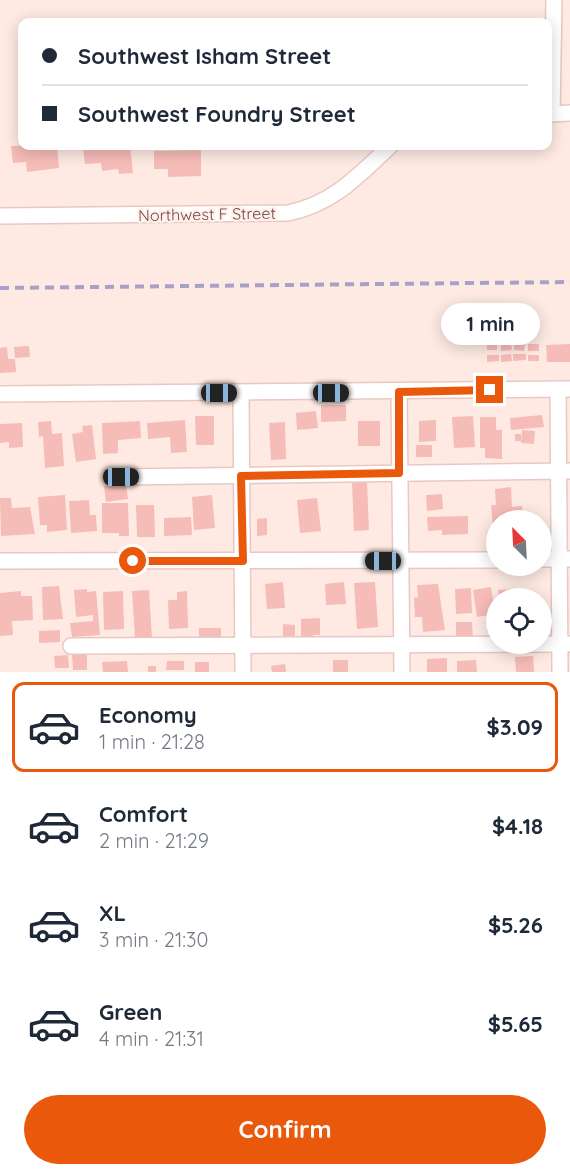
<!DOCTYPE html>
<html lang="en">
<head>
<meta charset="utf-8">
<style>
  :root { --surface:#fff; --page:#f2f2f3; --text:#1f2937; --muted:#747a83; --line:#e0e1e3; --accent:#ea580c }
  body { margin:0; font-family:Quicksand,sans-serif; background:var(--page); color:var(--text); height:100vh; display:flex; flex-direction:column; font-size:22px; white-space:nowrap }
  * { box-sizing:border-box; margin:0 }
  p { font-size:20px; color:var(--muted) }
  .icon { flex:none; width:33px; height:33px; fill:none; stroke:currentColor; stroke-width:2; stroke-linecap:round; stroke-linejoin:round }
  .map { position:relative; height:672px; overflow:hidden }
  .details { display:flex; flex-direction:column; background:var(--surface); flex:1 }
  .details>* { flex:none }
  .hud { position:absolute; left:18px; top:18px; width:534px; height:132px; border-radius:12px; box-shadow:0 3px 15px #0003; display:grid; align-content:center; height:132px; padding:0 24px; background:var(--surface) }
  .needle { width:39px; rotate:336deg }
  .tools { position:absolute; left:486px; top:510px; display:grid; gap:12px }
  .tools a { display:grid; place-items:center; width:66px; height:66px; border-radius:50%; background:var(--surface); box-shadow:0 3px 15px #0003; font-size:30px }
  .end { position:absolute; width:27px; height:27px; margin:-14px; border:8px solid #ea580c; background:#fff; box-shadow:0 0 0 3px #fff }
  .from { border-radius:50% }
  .bubble { position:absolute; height:42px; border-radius:21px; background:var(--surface); box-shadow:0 3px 15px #0003; font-size:20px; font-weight:800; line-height:42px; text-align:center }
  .car { position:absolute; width:18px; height:36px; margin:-18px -9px; border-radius:8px; box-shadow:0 0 4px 2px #0007; background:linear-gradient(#222 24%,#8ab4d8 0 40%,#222 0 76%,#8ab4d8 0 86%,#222 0) }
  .hud b { display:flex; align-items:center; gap:21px; height:57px; font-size:22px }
  .hud b+b { border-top:2px solid var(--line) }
  .hud i { width:15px; height:15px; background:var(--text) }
  ul { padding:10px 0 0; list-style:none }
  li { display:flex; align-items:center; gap:18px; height:90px; margin:0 12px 9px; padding:0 12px; border:3px solid transparent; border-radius:12px }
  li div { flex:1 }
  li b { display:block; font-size:22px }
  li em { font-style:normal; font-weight:800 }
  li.active { border-color:var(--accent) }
  li>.icon { width:54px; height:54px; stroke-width:1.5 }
  .primary-button { display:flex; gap:12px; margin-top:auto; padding:12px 24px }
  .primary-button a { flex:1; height:69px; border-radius:36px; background:var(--accent); color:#fff; font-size:24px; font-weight:800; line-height:69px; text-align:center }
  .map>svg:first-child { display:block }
  .building { fill:#f6bcb8 }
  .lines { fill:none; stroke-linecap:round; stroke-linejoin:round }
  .minor-casing { stroke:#e9c8c3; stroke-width:18 }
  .minor { stroke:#fff; stroke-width:15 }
  .rail { stroke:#a8a0c9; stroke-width:4; stroke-dasharray:9 6; stroke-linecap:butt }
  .route { stroke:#ea580c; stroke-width:8 }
  .labels { text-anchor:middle; stroke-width:4.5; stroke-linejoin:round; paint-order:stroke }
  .street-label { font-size:16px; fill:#794746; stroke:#fff1eb }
</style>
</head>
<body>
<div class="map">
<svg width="570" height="672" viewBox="0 0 570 672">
  <rect width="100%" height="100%" fill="#feeae3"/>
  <g class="building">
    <polygon points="11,146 57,146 59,168 27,172 26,162 13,163"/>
    <polygon points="108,146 130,146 133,173 119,174 118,169 102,171 101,163 85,164 83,148"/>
    <polygon points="201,150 201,176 168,177 168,169 154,169 154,151"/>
    <polygon points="511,343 512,350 501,351 501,344"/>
    <polygon points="514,343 525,343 524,351 514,350"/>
    <rect x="487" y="344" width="10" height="6"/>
    <rect x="528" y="344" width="11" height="7"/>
    <polygon points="570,344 570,362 547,362 546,345"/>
    <polygon points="29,346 30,357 15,358 14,347"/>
    <polygon points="7,347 8,359 15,359 16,372 0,373 0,348"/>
    <polygon points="511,354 512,361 501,362 501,355"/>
    <polygon points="513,354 526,354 526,360 513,361"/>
    <polygon points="487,355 499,355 499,361 487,362"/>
    <rect x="528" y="355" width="11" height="6"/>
    <polygon points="321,405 346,405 346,421 321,422"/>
    <polygon points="316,411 318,428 297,430 296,413"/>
    <polygon points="542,415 544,427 511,430 510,418"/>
    <polygon points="195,416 214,416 214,445 196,445"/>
    <polygon points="473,416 475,447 454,448 452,417"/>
    <polygon points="480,417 496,417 496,430 502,430 502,459 485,458 485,448 480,448"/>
    <polygon points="185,420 187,452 171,453 170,437 148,439 147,423"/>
    <polygon points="436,420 436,441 419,442 419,421"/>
    <polygon points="51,421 52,434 62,433 64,466 45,468 43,436 39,437 38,422"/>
    <polygon points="140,421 141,438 118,440 118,453 103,454 102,423"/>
    <rect x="358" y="421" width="22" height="25"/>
    <polygon points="285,422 286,459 271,460 269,423"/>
    <polygon points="22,423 23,447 9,448 9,442 0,443 0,424"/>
    <polygon points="92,425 96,459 76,462 72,434 83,432 82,426"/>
    <polygon points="522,430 535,431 534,444 521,443"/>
    <rect x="515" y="434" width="6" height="7"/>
    <rect x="416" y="445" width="16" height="12"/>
    <polygon points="367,482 369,530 354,531 352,483"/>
    <polygon points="126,484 128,499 106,502 104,486"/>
    <polygon points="511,487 512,507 522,506 524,520 496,520 496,526 493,526 491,505 496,505 495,489"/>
    <polygon points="442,494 443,509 427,511 426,495"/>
    <polygon points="65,495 67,530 47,532 47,525 40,525 38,497"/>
    <polygon points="212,495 215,528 194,530 192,497"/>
    <polygon points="0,498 11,498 12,508 30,507 35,534 1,536"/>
    <polygon points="317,498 321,531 300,533 297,500"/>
    <polygon points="89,500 90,515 96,515 97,531 71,533 69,501"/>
    <polygon points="102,503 128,503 129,536 119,536 119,533 102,533"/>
    <polygon points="136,505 154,505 155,537 137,537"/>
    <polygon points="468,516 468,534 442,535 442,530 428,531 427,517"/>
    <polygon points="191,517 192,535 164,536 164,518"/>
    <polygon points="267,518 267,535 257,536 257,519"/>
    <polygon points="283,582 285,608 267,609 265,584"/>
    <polygon points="344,582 346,604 326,605 325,584"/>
    <polygon points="375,582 378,627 357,629 354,583"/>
    <polygon points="438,584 445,630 423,632 422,617 415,617 414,598 418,597 417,585"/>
    <polygon points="59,586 63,619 43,620 42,587"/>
    <polygon points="491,587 495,614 477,617 473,590"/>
    <polygon points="471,588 472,613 456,614 455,589"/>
    <polygon points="87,589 87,592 96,591 100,635 72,637 70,623 93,621 93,615 76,617 74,590"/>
    <polygon points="517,589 517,598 499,598 498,590"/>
    <polygon points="149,590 152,638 135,639 132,591"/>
    <polygon points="21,591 21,596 32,596 33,620 12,621 13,635 0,636 0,593"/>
    <polygon points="123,591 124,629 104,630 103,592"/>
    <polygon points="187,591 188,628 169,629 168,600 177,600 177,592"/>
    <polygon points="320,618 320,635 313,635 313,639 301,639 301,619"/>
    <polygon points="456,622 472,622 473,638 456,638"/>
    <polygon points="283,624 295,625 295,636 283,636"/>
    <rect x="199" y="628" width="22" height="12"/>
    <polygon points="60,630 60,642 39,643 39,631"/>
    <polygon points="87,654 87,670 73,670 72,655"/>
    <polygon points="68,655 69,668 55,668 54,656"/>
    <polygon points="533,656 534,672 516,672 515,657"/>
    <polygon points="447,658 447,672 427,672 427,659"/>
    <rect x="333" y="660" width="15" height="12"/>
    <polygon points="476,660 477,672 457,672 457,661"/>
    <polygon points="127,661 128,672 103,672 102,662"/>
    <polygon points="167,661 184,661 184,670 166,670"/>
    <rect x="195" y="662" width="14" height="10"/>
    <polygon points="285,664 286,672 272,672 271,666"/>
    <rect x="148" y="666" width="8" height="6"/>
  </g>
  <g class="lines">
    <defs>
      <g id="minor">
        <polyline points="548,114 570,113"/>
        <polyline points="552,114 554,0"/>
        <path d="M 0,216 L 288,213 C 333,204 358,176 390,146"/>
        <polyline points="558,389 560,672"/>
        <polyline points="399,392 402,672"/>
        <polyline points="241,393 243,672"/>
        <polyline points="0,394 570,389"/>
        <polyline points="121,477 570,471"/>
        <polyline points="542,559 570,559"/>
        <polyline points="0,561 496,560"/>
        <polyline points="71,646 570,644"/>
      </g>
    </defs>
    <use href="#minor" class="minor-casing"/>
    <use href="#minor" class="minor"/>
    <polyline class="rail" points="0,288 570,282"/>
  </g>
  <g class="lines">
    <polyline class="route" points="133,561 243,561 241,476 399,473 399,392 490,390"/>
  </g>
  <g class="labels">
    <g class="street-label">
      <text transform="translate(207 214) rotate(-1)" y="6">Northwest F Street</text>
    </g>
  </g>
</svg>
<div class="tools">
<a><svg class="needle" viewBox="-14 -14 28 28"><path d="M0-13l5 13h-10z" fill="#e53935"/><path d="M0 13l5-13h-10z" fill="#747a83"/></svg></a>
<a><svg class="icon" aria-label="locate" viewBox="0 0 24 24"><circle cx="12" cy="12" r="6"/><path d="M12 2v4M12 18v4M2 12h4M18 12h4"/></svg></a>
</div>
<i class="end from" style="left:133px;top:561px"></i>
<i class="end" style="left:490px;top:390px"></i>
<div class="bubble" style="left:441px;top:303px;width:99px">1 min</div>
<i class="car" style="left:219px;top:393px;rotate:90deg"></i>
<i class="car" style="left:331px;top:393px;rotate:90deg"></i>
<i class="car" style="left:121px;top:477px;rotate:90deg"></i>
<i class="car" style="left:383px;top:561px;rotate:270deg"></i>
<div class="hud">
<b><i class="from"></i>Southwest Isham Street</b>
<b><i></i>Southwest Foundry Street</b>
</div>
</div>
<section class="details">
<ul>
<li class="active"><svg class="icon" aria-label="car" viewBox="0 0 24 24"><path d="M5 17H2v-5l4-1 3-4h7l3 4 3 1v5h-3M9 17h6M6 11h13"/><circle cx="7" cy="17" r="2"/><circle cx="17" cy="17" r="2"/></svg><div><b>Economy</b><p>1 min · 21:28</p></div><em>$3.09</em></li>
<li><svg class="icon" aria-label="car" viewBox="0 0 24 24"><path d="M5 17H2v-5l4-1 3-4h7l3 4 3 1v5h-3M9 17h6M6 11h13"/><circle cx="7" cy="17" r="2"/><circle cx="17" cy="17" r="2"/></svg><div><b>Comfort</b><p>2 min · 21:29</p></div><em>$4.18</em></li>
<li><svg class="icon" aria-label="car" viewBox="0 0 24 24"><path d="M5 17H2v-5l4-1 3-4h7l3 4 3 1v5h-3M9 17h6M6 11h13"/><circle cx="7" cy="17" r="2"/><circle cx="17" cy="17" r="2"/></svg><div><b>XL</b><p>3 min · 21:30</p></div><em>$5.26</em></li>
<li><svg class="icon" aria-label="car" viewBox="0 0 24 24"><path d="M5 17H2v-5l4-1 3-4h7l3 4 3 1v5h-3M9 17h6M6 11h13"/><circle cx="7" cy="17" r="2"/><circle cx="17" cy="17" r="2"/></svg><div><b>Green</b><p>4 min · 21:31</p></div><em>$5.65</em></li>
</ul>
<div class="primary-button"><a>Confirm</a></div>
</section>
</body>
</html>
